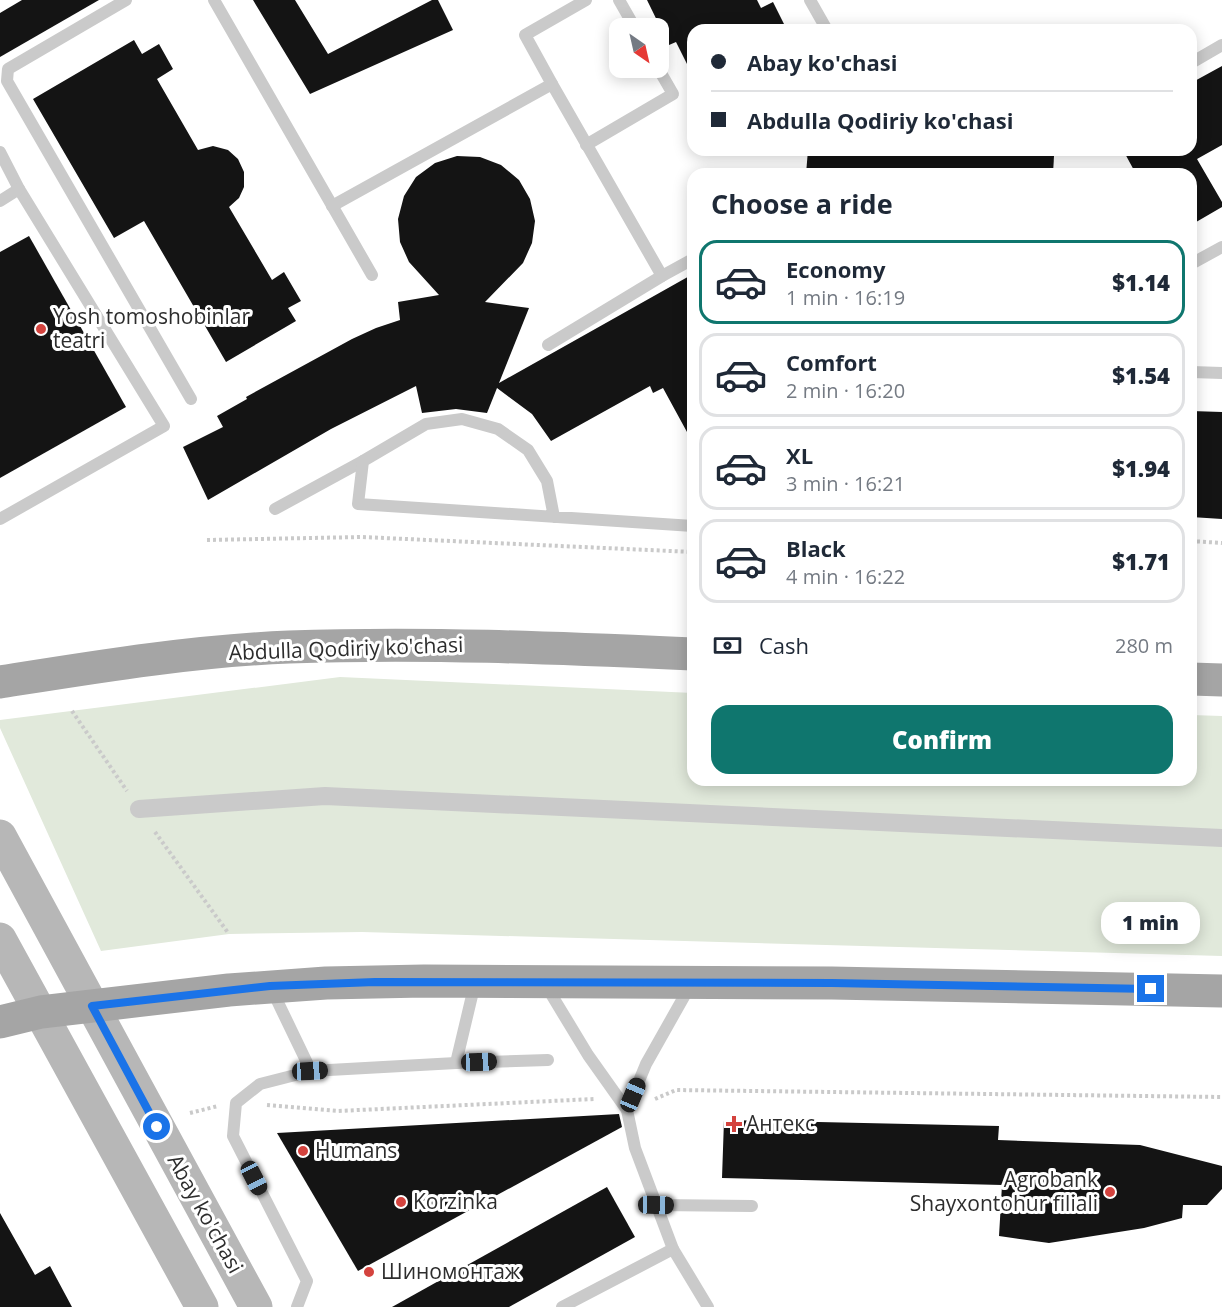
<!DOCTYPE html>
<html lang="en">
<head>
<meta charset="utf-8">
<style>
  :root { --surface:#fff; --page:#f2f2f3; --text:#1f2937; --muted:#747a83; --line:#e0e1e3; --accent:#0f766e }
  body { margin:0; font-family:"Open Sans",sans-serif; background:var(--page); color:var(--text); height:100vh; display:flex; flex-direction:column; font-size:22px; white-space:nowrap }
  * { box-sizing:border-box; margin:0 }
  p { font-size:20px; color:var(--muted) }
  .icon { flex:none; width:33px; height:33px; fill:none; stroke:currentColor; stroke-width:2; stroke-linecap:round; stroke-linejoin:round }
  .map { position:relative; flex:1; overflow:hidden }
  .panel { position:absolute; left:687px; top:168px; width:510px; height:618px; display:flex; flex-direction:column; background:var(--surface); border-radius:18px; box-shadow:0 3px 15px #0003 }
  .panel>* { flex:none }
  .guide { position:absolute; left:687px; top:24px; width:510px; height:132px; border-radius:18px; box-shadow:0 3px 15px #0003; display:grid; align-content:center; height:132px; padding:0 24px; background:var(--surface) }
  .needle { width:39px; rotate:146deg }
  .buttons { position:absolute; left:609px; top:18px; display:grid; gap:12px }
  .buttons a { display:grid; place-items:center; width:60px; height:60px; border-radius:12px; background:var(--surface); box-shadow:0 3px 15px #0003; font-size:30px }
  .end { position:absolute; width:27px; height:27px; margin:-14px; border:8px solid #1a73e8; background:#fff; box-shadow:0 0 0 3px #fff }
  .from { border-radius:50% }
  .bubble { position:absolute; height:42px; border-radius:18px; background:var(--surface); box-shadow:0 3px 15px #0003; font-size:20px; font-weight:800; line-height:42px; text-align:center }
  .car { position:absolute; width:18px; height:36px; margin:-18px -9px; border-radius:8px; box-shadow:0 0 4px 2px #0007; background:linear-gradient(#222 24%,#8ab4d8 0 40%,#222 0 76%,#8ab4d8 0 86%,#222 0) }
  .guide b { display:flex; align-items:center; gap:21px; height:57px; font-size:22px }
  .guide b+b { border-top:2px solid var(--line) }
  .guide i { width:15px; height:15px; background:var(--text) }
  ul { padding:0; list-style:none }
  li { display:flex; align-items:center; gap:18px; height:84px; margin:0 12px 9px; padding:0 12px; border:3px solid var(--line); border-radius:18px }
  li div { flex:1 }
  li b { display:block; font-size:22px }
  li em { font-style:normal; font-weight:800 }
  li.selected { border-color:var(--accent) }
  li>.icon { width:54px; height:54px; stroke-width:1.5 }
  h2 { padding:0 24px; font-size:27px; line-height:72px }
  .pay { display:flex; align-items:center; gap:15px; height:66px; padding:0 24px; font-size:22px }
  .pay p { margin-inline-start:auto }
  .action { display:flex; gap:12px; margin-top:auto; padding:12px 24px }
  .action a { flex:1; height:69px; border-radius:18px; background:var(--accent); color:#fff; font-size:24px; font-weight:800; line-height:69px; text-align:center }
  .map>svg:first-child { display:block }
  .green { fill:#e1e9db }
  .building { fill:#141414 }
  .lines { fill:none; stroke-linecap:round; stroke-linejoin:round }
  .path { stroke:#cacaca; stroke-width:4; stroke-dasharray:3 3; stroke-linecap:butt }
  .service { stroke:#cacaca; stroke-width:12 }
  .pedestrian { stroke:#cacaca; stroke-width:18 }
  .secondary { stroke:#b7b7b7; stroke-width:33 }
  .primary { stroke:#a5a5a5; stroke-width:33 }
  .route { stroke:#1a73e8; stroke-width:8 }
  .poi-dot { fill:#d4433e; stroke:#fff; stroke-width:2 }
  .labels { text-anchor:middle; stroke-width:6; stroke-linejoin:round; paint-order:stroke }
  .poi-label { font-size:21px; fill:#2d2d2d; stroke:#fff; text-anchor:start }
  .street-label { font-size:21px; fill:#2d2d2d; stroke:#fff }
</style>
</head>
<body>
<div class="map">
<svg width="1222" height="1307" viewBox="0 0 1222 1307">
  <rect width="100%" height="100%" fill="#fff"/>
  <polygon class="green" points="340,677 693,693 693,780 1191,780 1191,715 1222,716 1222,956 362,932 229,934 101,951 0,728 0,720"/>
  <g class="building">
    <polygon points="22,0 99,0 0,57 0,13"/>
    <polygon points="253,0 295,0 328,54 432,0 438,0 453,30 310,94"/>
    <polygon points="647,0 757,0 761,8 773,2 787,30 693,30 693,76 676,42 669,45"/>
    <polygon points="134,40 142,54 159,44 173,69 157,79 198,150 213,146 228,150 238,159 244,172 244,187 239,198 229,207 272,280 284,272 301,301 288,308 296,321 226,362 144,221 114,238 33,99"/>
    <polygon points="1222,66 1222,145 1197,159 1222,202 1222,207 1191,225 1191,174 1136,174 1123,150 1191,150 1191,83"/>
    <polygon points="808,150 960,150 1054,156 1053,174 806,174"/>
    <polygon points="457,156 480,157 501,165 519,180 530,199 535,221 532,243 523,263 485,302 529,308 499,383 693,274 693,443 663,388 653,393 650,386 551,441 532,414 497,388 487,413 456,409 422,413 416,386 331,429 208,500 183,447 223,427 217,416 247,399 246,397 352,339 376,328 400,320 398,302 439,295 409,262 400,242 398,219 404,196 416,177 435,163"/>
    <polygon points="29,236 126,407 0,478 0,252"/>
    <polygon points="1191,411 1222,412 1222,519 1191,517"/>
    <polygon points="619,1114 622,1127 358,1271 277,1133"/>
    <polygon points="724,1120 999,1126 998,1140 1140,1145 1222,1166 1222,1189 1207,1205 1183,1205 1182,1218 1144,1228 1049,1243 999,1236 1002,1185 722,1178"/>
    <polygon points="607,1187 635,1237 509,1307 392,1307"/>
    <polygon points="0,1213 35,1275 50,1266 72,1307 0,1307"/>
  </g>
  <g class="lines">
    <g class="path">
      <polyline points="207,540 362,537 693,552"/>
      <polyline points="1191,541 1222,543"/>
      <polyline points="72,711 127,791"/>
      <polyline points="155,832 229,934"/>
      <polyline points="655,1099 676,1090 1222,1097"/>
      <polyline points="267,1105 338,1111 594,1099"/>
      <polyline points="190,1113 218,1106"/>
    </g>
    <g class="service">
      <polyline points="126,0 8,69 7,81 191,399"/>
      <polyline points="214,0 372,275"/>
      <polyline points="619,0 635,28"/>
      <polyline points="810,0 827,30"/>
      <polyline points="1191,63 1222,45"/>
      <polyline points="552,84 525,35 586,0"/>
      <polyline points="586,145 673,94 658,68"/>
      <polyline points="0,152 19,189 164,426 0,519"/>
      <polyline points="0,201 19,189"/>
      <polyline points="332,206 552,84 662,276"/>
      <polyline points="1191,264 1222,247"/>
      <polyline points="548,345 662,276 693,259"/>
      <polyline points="1191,372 1222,373"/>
      <polyline points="275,509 363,461"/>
      <polyline points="554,517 547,481 528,450 498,429 462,419 426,424 363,461 358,504 693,526"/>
      <polyline points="545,984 588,1055 627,1110 635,1148 673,1249 708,1307"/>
      <polyline points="272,990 311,1071"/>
      <polyline points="456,1063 548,1060"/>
      <polyline points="627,1110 646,1064 690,986"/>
      <polyline points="656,1205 752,1206"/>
      <polyline points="297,1307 307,1281 233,1136 236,1103 260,1084 311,1071 456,1063 475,983"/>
      <polyline points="562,1307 673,1249"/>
    </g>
    <polyline class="pedestrian" points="139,809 325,796 1222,838"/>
    <g class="secondary">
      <polyline points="0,836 256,1307"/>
      <polyline points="0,939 202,1307"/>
    </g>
    <g class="primary">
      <polyline points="1191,679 1222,680"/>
      <path d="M 0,682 C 95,667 192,651 289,647 C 425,642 557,648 693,654"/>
      <polyline points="0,1022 41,1012 92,1006 229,990 326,983 424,981 832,983 1222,991"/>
    </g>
  </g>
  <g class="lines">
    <polyline class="route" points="157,1127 92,1006 270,986 375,982 832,983 1151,989"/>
  </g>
  <g class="poi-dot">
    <circle cx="41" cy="329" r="6"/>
    <path d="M731 1115h6v6h6v6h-6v6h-6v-6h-6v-6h6z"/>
    <circle cx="303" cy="1151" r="6"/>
    <circle cx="1110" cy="1192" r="6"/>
    <circle cx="401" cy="1202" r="6"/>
    <circle cx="369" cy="1272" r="6"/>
  </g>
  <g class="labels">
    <g class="poi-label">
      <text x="53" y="324">Yosh tomoshobinlar<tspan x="53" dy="24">teatri</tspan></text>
      <text x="746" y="1131">Антекс</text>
      <text x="315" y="1158">Humans</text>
      <text x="1098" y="1187" text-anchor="end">Agrobank<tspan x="1098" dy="24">Shayxontohur filiali</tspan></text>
      <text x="413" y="1209">Korzinka</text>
      <text x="381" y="1279">Шиномонтаж</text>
    </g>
    <g class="street-label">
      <text transform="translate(346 649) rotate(-2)" y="7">Abdulla Qodiriy ko'chasi</text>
      <text transform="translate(205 1214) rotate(61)" y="7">Abay ko'chasi</text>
    </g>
  </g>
</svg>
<div class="buttons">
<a><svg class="needle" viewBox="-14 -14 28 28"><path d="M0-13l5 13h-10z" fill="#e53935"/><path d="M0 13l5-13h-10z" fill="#747a83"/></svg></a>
</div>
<i class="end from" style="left:157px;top:1127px"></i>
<i class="end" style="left:1151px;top:989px"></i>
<div class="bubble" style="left:1101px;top:902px;width:99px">1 min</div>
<i class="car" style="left:479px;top:1062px;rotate:88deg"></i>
<i class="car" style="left:310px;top:1071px;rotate:87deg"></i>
<i class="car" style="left:633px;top:1095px;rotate:23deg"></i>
<i class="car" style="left:254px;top:1178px;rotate:153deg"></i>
<i class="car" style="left:656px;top:1205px;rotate:91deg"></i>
<div class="guide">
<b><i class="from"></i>Abay ko'chasi</b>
<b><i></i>Abdulla Qodiriy ko'chasi</b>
</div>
<section class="panel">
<h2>Choose a ride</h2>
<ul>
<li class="selected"><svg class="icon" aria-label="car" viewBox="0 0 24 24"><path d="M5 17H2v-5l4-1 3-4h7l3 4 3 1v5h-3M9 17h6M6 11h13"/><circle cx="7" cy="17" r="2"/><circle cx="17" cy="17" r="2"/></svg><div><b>Economy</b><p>1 min · 16:19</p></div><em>$1.14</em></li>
<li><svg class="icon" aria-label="car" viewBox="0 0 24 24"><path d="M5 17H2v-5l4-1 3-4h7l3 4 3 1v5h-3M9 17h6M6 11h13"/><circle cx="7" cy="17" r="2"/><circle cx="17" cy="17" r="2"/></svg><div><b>Comfort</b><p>2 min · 16:20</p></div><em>$1.54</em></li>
<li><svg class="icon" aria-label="car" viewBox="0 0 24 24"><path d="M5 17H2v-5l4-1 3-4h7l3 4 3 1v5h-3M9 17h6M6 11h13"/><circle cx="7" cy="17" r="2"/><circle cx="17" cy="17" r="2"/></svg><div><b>XL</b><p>3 min · 16:21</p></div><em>$1.94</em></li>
<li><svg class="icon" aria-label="car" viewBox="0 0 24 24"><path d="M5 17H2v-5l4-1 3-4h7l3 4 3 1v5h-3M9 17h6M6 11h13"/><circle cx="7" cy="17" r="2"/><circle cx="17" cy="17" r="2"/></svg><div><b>Black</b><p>4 min · 16:22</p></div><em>$1.71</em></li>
</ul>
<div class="pay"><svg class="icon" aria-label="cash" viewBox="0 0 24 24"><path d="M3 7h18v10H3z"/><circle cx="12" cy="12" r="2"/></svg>Cash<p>280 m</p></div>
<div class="action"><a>Confirm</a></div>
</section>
</div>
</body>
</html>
